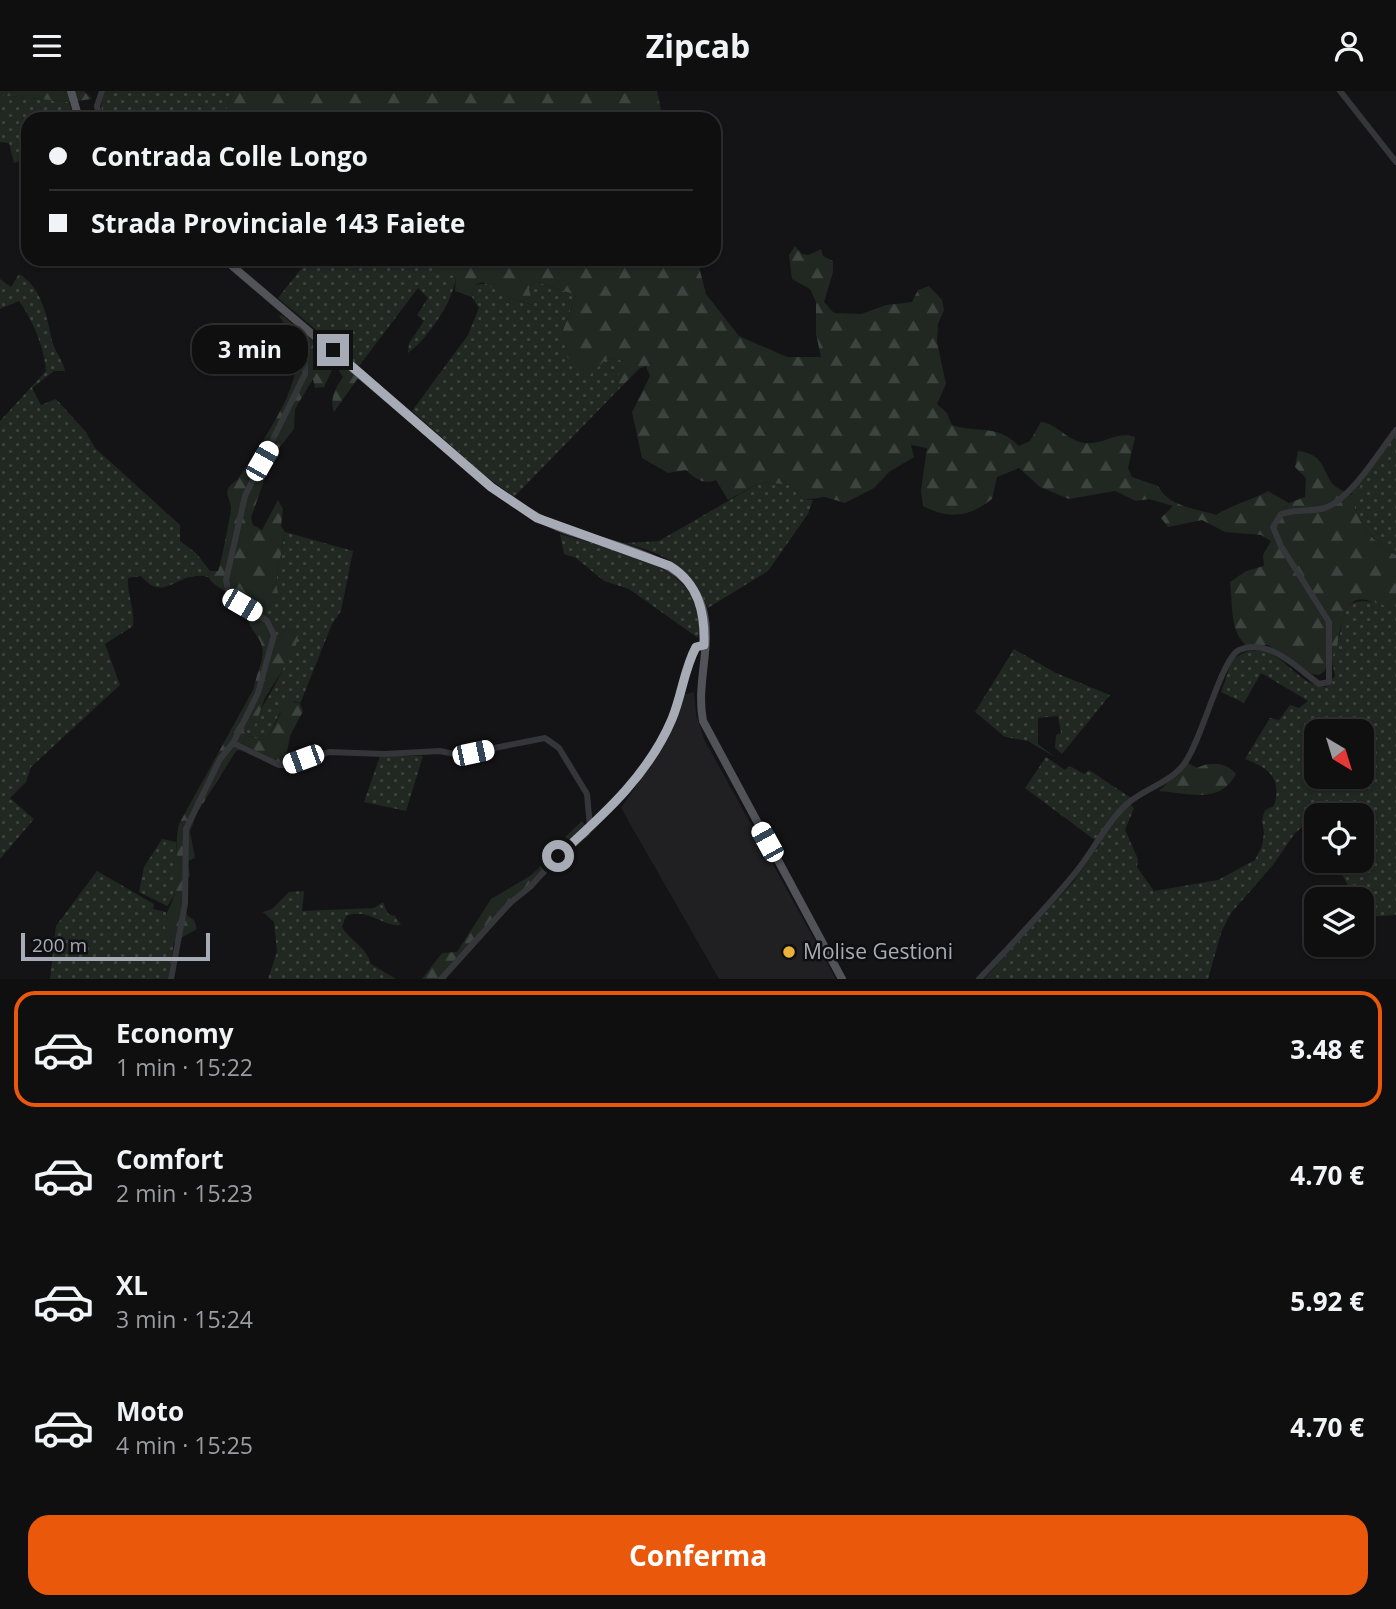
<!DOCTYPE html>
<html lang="it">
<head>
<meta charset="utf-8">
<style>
  :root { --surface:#0f0f10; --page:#1d1d1e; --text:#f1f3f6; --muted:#9b9c9f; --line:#2f2f30; --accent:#ea580c }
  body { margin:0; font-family:"Open Sans",sans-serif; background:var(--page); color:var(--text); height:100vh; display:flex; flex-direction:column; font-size:26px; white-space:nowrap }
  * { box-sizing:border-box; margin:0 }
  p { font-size:23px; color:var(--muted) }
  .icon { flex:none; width:38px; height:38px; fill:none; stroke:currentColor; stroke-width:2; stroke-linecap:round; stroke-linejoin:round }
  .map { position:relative; height:888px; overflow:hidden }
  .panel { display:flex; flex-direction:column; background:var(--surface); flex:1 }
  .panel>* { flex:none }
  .hud { position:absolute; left:21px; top:21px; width:700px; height:154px; border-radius:21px; box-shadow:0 2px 5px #0004,0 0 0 2px var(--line); display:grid; align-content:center; height:154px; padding:0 28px; background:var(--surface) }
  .needle { width:46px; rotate:142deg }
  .fabs { position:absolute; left:1304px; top:628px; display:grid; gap:14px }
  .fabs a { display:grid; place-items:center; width:70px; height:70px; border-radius:14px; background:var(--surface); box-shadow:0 2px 5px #0004,0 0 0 2px var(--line); font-size:35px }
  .scale { position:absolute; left:21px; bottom:18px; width:189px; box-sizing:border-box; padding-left:7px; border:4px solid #a6abb5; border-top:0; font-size:19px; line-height:24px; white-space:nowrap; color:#a6abb5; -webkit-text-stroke:5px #0f0f11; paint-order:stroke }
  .end { position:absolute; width:32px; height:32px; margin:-16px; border:9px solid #a6abb5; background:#111; box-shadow:0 0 0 4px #111 }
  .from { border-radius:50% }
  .bubble { position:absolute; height:49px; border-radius:21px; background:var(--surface); box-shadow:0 2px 5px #0004,0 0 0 2px var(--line); font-size:23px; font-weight:700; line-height:49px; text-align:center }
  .car { position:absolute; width:21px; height:42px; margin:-21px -10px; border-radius:9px; box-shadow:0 0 5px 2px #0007; background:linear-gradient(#fff 24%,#345 0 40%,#fff 0 76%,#345 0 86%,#fff 0) }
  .hud b { display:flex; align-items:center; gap:24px; height:66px; font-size:26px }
  .hud b+b { border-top:2px solid var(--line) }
  .hud i { width:18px; height:18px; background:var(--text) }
  ul { padding:12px 0 0; list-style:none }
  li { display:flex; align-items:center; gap:21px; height:116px; margin:0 14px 10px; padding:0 14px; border:4px solid transparent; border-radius:21px }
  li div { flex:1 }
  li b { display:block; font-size:26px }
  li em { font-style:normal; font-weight:700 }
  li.current { border-color:var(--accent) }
  li>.icon { width:63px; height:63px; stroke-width:1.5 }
  .button { display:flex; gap:14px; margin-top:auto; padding:14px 28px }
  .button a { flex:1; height:80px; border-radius:21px; background:var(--accent); color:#fff; font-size:28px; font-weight:700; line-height:80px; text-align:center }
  header { display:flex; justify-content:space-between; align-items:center; height:91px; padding:0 28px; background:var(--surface); font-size:32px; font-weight:700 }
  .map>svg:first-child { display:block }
  .built { fill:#202023 }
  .grass { fill:url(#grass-dots); fill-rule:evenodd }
  .forest { fill:url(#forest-firs) }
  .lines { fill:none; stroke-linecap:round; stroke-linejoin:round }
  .minor { stroke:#35363a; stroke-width:6 }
  .major { stroke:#515359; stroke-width:8 }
  .route { stroke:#a6abb5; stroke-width:9 }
  .poi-dot { fill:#e9b238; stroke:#0f0f11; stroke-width:2.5 }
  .labels { text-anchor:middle; stroke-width:5; stroke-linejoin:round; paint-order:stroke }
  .poi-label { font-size:21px; fill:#a6abb5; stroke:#0f0f11; text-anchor:start }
</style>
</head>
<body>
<header><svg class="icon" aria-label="menu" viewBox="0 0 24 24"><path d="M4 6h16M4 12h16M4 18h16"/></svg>Zipcab<svg class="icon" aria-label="person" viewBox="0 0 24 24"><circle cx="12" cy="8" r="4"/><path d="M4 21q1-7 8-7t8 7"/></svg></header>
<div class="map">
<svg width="1396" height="888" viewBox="0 0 1396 888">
  <defs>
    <pattern id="grass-dots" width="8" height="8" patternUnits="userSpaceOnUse" patternTransform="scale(1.75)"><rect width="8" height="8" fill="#202821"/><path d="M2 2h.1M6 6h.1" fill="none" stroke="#3d443f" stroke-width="1.8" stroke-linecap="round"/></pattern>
    <pattern id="forest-firs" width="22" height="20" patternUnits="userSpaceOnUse" patternTransform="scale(1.75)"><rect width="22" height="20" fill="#202821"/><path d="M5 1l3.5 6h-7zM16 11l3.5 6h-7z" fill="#3d443f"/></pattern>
  </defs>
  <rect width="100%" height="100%" fill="#141416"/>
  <polygon class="built" points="694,601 696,623 704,648 836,888 719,888 621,717 657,664 677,628 683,604"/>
  <g class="grass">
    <polygon points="105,0 233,0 226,20 229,28 103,28 101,14"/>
    <polygon points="0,4 69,11 74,28 28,28 28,67 14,72 9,52 0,51"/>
    <path d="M 309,168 L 438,168 L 433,176 L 456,185 C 454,210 428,247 408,262 L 409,252 L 424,230 L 417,224 L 428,207 L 418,197 L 359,275 L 278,207 Z"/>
    <path d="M 19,183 C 42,196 47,226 52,250 C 55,261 63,269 65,280 L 54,280 L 32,297 L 41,314 L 56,308 L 86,341 L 95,357 L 180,434 L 180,450 L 196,462 L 210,480 L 208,486 C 177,478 166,514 141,485 L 128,487 C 127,504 135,518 133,535 L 105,553 L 120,594 L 31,676 L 26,691 L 10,707 L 34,728 L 0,768 L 0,330 L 46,280 C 44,255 33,230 19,210 L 0,218 L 0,188 L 11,196 Z"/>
    <polygon points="534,190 576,204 562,242 607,267 625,270 616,290 621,296 514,406 483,383 412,320 468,244 479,217 472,206 474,194 489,192 503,204 532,214 529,198"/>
    <path d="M 1396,344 L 1396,464 C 1377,456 1359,434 1354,414 L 1369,399 L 1349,403 Z"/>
    <path d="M 761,391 L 793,394 L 803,409 L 813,409 L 808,423 L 768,480 L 708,517 C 690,474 667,464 625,452 L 659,450 Z"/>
    <path d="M 285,441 L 353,460 L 341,520 L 332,533 L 300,613 L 295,610 L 279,623 L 268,646 L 262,649 L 248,645 L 242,640 C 258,634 294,559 298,540 L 287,538 L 278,546 L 269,542 L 258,518 L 274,511 L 278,504 L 276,490 Z"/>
    <path d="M 560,443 C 611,459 713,473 698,547 L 629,498 L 604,490 L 576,467 L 564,463 Z"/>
    <path d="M 1396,504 L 1396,824 L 1365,826 L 1362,808 L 1355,808 L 1335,770 L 1362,770 L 1362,724 L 1316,724 L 1316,733 L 1313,727 L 1295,742 L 1273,774 L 1231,822 L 1222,839 L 1208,888 L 984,888 L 1074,790 L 1100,753 L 1025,697 L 1046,666 L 1065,679 L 1070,675 L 1084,683 L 1089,679 L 1131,707 L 1126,710 L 1134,717 L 1125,739 L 1138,768 L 1137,776 L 1154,800 L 1218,789 L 1255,769 L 1262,755 L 1264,742 L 1262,729 L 1265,719 L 1274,715 C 1282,687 1269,677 1245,668 L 1270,627 L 1279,629 L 1290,614 L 1299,617 L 1308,610 L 1261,582 L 1244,612 L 1221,601 L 1232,569 C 1276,536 1289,595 1326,596 L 1335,585 L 1331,565 C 1352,540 1325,496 1388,515 ZM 1316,640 L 1362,640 L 1362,686 L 1316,686 Z"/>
    <polygon points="1014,558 1056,582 1110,604 1062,663 1055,657 1056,644 1061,642 1058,625 1038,627 1038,653 1055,666 1028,650 1005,646 975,621"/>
    <polygon points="380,665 423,665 406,720 364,711"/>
    <path d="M 162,748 L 176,751 C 177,772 182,799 167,815 L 139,801 L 144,776 Z"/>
    <polygon points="97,780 154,813 153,818 166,821 166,841 174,851 168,888 50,888 56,835"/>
    <path d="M 304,800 L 302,820 L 374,817 L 383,811 L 388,823 L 395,825 L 401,834 C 382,836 369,816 346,825 L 342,836 C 351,851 365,854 371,873 L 396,888 L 268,888 L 277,861 L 274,831 L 263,821 L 272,818 L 289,801 Z"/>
  </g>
  <g class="forest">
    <polygon points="0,0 84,0 92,8 69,11 0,4"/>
    <polygon points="233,0 657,0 661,19 653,28 229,28 226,20"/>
    <path d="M 795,155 L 802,163 L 809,164 L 821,158 L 823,165 L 833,170 L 833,181 L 824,211 L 834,222 L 861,223 L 886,214 L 912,211 L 918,199 L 929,195 L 942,209 L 944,219 L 938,233 L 937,251 L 946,293 L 937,313 L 947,322 L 952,334 C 979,343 996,332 1019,355 L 1030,350 L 1041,331 C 1057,333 1065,347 1080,351 C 1100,357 1116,339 1135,346 L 1128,377 L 1132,386 L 1158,395 C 1169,416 1195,417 1216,424 C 1233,413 1250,410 1268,400 L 1289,412 L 1305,406 L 1306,387 L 1295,376 L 1298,360 C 1321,363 1321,373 1331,391 C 1335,397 1344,400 1351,404 L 1364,394 L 1370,399 L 1354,414 C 1359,434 1377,456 1396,464 L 1396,504 L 1389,515 C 1381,514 1374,511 1367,509 C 1342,502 1340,543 1337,556 C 1335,565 1326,569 1325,580 L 1319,584 L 1312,583 L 1268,554 L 1247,555 C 1229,541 1233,512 1230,491 L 1246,480 L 1264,475 L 1263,464 L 1271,450 L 1261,444 L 1225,441 L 1202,429 L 1168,436 L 1161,427 L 1173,415 L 1149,408 L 1136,410 L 1115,400 L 1069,408 L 1040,396 L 1019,377 L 997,386 L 992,408 C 969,426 950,429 923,415 L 921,399 L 927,357 L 911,354 L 914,366 L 889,381 L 874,397 L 845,412 L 825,406 L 803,409 L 793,394 L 761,391 L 728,409 L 716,389 C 704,394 695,388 686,379 L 668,382 L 642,367 L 632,321 L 650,285 L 646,275 L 640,277 L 621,296 L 616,290 L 624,270 L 607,267 L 590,284 L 567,266 L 562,242 L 576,204 L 534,190 L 529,198 L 533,214 L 503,204 L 483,191 L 474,194 L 472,206 L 455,200 L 456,185 L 437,183 L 433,176 L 438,168 L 697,168 L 706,203 L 739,245 L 787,266 L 821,266 L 816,243 L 816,211 L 810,198 L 792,188 L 789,164 Z"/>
    <path d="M 282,224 L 358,287 L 334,321 C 329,308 336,296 343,286 L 338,278 L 332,279 L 324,296 L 315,297 L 313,288 L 295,318 L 294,338 L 272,366 L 251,427 L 253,434 L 262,439 L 278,409 L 283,418 L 281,435 L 285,441 L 276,490 L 278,504 L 274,511 L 258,519 L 269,542 L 278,546 L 287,538 L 299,540 L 295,559 L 265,607 L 255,634 L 243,640 L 248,645 L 262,649 L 268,646 L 288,608 L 300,613 L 303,620 L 290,645 L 285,671 L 280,672 L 241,652 L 240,659 L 236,660 L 197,722 L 190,741 L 195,767 L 188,770 L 190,785 L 184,790 C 183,805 178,821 194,829 L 197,838 L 174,851 L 168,847 C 160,825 169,822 174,805 C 181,782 173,757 179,733 L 254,597 C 256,583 265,568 262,556 C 260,546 252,540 249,532 C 246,523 245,515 237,508 C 227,499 216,498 208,486 L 210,480 L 218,480 C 221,474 230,425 231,418 C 231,409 224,404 229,396 C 231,393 236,390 238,388 C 257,357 291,313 296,276 C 299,258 289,239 279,225 Z"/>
    <path d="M 1188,672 L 1197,677 C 1210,670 1227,671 1236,683 C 1220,714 1188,702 1159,700 Z"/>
    <polygon points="582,730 591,742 509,817 446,888 422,888 442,862 457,861 491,808 530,785 539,777 546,764"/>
  </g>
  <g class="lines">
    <g class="minor">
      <polyline points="1340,0 1396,71"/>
      <polyline points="100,28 97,15 102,0"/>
      <polyline points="233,652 258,602 274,544 267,530 229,503 226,489 245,405 305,283 306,238"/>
      <polyline points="171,888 185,813 186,738 220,668 233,652 279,674 286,674 329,661 384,663 440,660 459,664 545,647 559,657 587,703 590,736"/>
      <polyline points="441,888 510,812 530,796 558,765 616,712 649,669 671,630 696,556 704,554"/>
      <path d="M 979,888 C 1012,853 1046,818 1076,781 C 1094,759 1106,732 1127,713 C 1145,697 1170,692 1184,673 C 1201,652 1221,568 1239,559 C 1269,546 1297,577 1319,593 L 1329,591 L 1329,531 L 1281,455 L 1273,436 L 1281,423 C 1296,418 1311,421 1325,417 C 1351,408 1379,361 1396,339"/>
    </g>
    <g class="major">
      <polyline points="71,0 79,28"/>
      <path d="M 224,168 L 495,399 C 516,413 536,427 560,437 C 607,455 693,464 704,523 C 711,558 696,594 703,630 L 842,888"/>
    </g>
  </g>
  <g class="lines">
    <path class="route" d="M 333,259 L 491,396 L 537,427 L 670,475 C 699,493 705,522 704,554 L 696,556 C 684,578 682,604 672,628 C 648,685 602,725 558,765"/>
  </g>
  <circle class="poi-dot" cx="789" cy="861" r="7"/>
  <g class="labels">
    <g class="poi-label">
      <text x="803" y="868">Molise Gestioni</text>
    </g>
  </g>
</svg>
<div class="fabs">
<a><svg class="needle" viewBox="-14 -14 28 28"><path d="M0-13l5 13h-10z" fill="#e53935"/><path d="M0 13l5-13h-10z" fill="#9b9c9f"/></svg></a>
<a><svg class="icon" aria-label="locate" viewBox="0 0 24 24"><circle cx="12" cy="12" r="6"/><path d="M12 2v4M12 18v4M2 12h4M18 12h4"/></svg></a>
<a><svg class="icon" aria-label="layers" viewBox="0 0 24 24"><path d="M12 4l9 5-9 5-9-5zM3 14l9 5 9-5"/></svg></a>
</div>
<div class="scale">200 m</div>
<i class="end from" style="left:558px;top:765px"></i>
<i class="end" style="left:333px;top:259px"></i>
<div class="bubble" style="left:192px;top:234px;width:116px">3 min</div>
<i class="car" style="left:262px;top:370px;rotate:30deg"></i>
<i class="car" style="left:242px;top:514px;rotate:120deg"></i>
<i class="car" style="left:473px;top:662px;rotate:78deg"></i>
<i class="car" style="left:303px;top:668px;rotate:250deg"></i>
<i class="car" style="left:767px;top:751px;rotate:331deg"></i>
<div class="hud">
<b><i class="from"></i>Contrada Colle Longo</b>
<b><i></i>Strada Provinciale 143 Faiete</b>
</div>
</div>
<section class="panel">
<ul>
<li class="current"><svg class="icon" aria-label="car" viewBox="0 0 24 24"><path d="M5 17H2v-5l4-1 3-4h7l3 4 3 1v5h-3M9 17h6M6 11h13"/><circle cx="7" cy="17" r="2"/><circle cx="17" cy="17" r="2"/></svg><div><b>Economy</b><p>1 min · 15:22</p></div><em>3.48 €</em></li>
<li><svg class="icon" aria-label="car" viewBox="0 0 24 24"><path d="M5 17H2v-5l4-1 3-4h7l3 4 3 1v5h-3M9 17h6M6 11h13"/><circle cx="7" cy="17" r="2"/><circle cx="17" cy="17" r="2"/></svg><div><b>Comfort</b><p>2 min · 15:23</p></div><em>4.70 €</em></li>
<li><svg class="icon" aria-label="car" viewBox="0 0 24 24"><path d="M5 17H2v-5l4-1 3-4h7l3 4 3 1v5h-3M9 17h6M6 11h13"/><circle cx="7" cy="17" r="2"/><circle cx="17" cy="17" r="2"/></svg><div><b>XL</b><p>3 min · 15:24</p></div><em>5.92 €</em></li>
<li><svg class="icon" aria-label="car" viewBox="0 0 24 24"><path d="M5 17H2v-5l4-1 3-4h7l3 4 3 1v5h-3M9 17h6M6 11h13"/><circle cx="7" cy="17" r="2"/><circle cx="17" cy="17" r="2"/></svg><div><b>Moto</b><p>4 min · 15:25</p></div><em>4.70 €</em></li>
</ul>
<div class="button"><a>Conferma</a></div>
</section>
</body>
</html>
